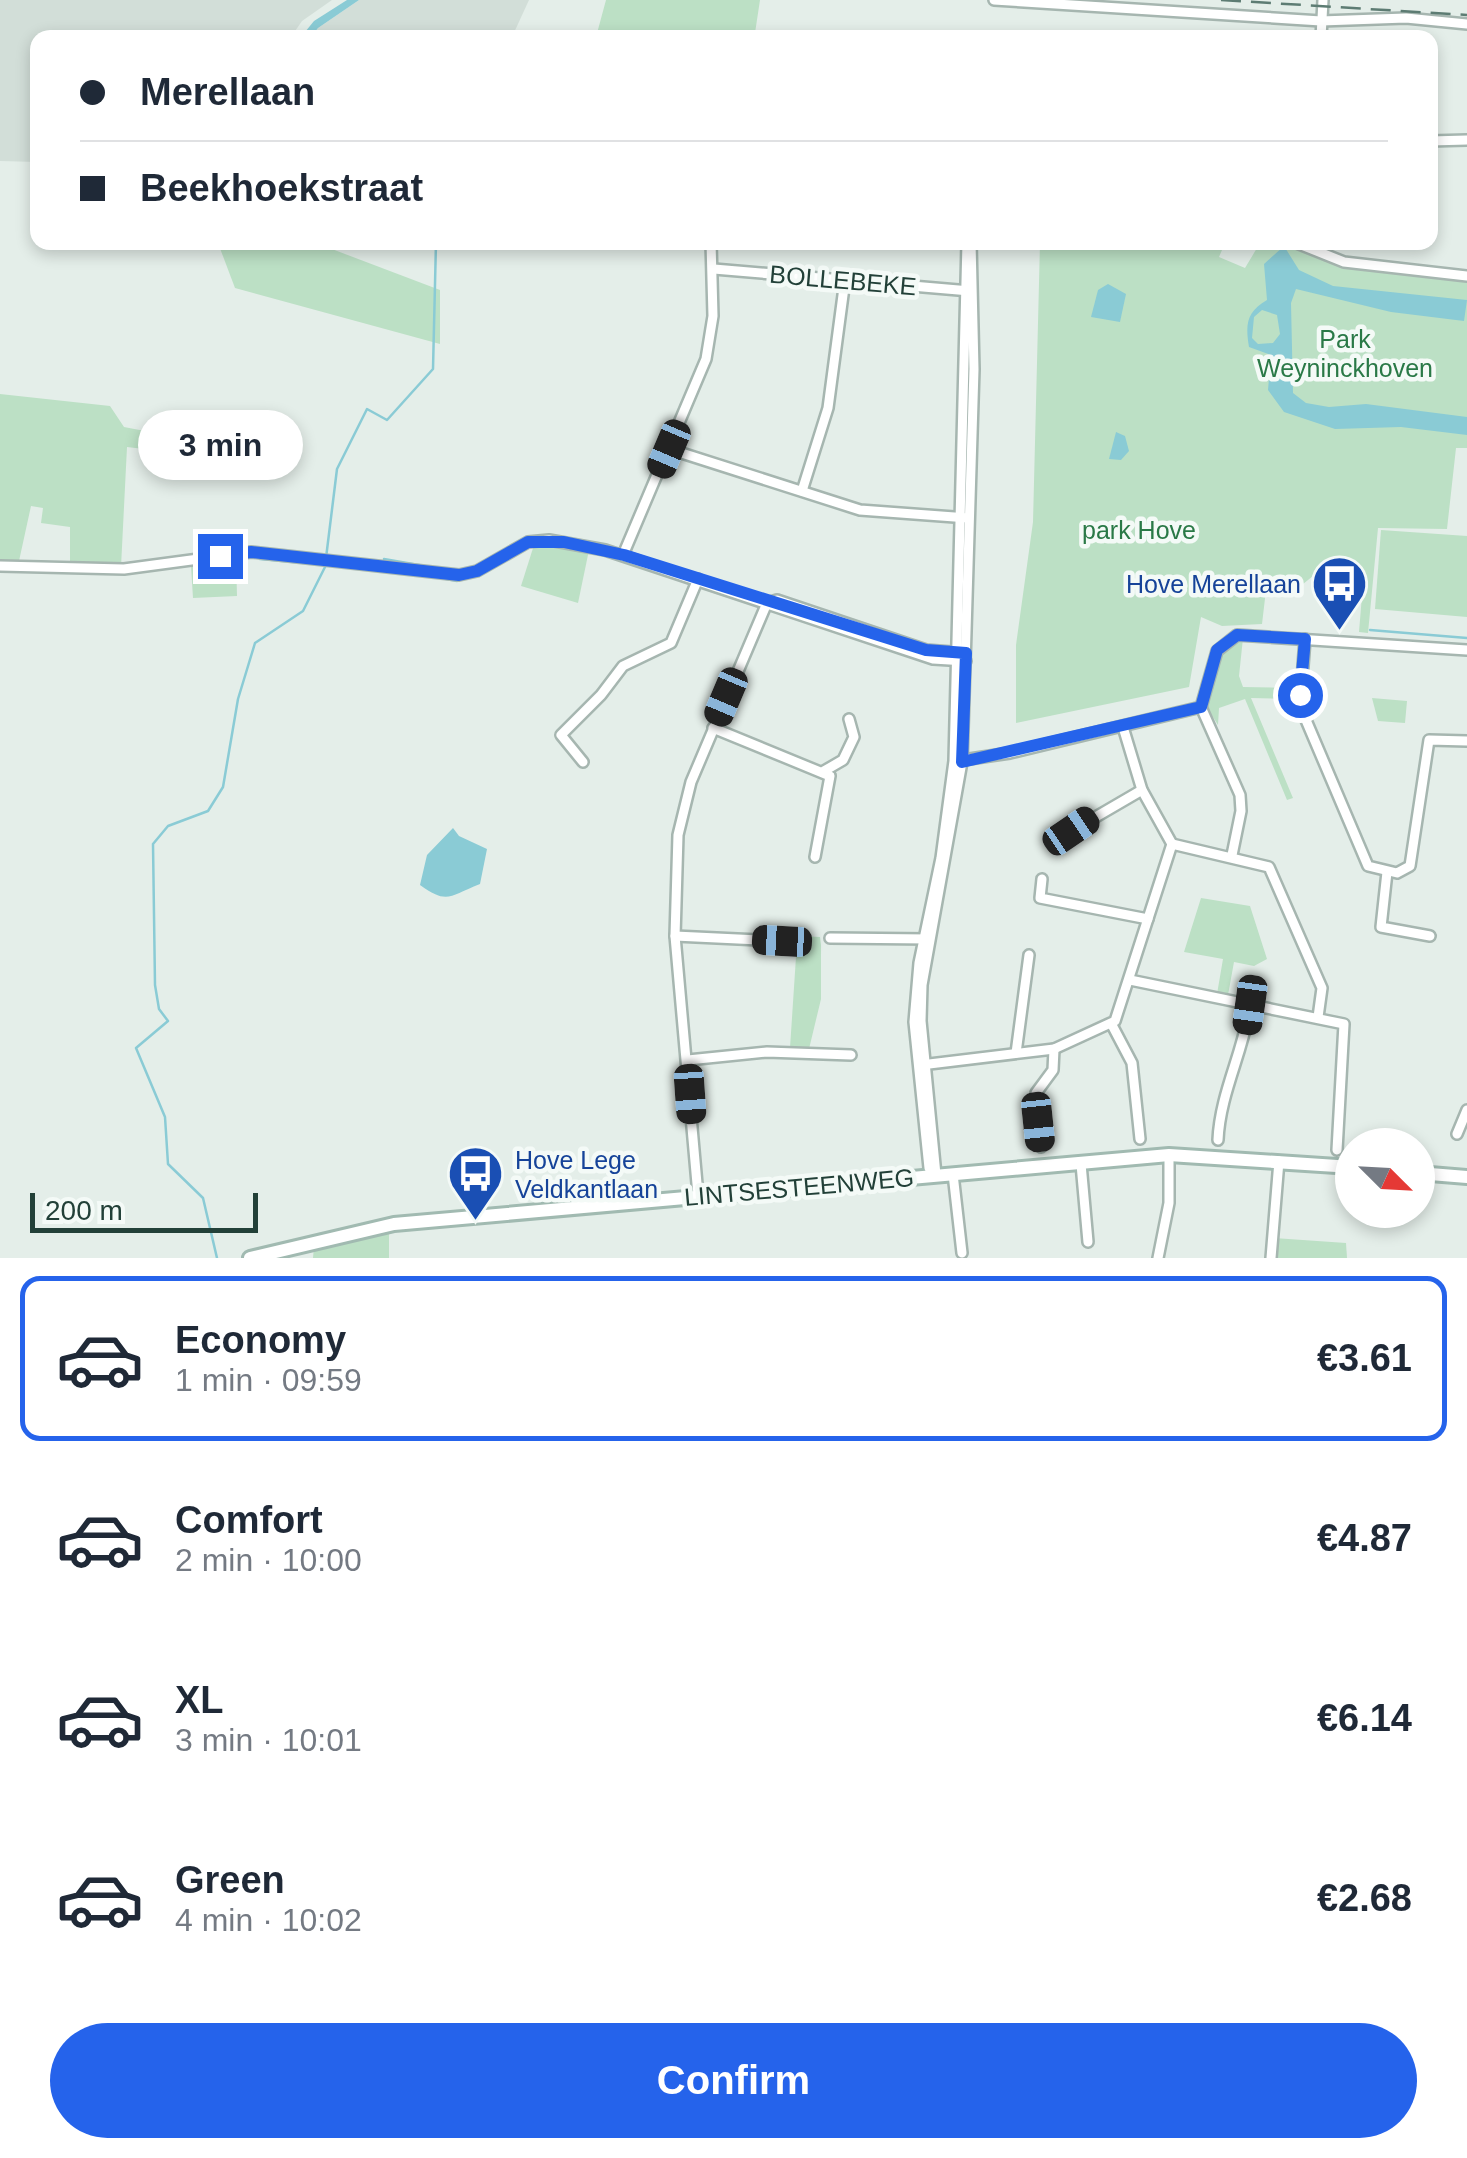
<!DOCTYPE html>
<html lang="en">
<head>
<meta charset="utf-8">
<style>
  :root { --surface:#fff; --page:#f2f2f3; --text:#1f2937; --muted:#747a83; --line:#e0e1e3; --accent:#2563eb }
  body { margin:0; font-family:Helvetica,sans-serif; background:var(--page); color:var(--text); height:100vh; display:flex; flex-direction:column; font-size:38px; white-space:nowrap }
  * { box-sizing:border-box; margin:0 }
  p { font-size:32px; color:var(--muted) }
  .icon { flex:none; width:55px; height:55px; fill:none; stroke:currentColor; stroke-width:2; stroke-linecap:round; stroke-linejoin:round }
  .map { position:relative; height:1258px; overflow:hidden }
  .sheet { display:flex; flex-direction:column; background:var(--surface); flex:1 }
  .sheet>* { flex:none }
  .top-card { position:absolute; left:30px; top:30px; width:1408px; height:220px; border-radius:20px; box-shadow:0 5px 15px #0003; display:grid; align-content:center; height:220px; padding:0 50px; background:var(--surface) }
  .needle { width:65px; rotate:114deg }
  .buttons { position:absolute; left:1335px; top:1128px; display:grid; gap:20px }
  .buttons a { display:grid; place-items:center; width:100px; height:100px; border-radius:50%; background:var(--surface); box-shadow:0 5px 15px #0003; font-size:50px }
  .scale { position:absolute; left:30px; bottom:25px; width:228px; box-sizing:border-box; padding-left:10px; border:5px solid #224038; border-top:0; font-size:28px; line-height:35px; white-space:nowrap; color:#224038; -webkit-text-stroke:8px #f4faf7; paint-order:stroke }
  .end { position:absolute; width:45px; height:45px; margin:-22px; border:12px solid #2563eb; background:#fff; box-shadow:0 0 0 5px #fff }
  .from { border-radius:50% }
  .bubble { position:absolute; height:70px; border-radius:35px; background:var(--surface); box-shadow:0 5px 15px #0003; font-size:32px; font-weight:700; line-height:70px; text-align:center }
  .car { position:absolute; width:30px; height:60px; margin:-30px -15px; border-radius:12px; box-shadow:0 0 8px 2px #0007; background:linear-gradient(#222 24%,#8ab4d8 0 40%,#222 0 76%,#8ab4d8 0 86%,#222 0) }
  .top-card b { display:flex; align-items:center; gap:35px; height:95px; font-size:38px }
  .top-card b+b { border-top:2px solid var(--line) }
  .top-card i { width:25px; height:25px; background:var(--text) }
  ul { padding:18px 0 0; list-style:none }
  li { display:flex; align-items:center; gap:30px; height:165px; margin:0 20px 15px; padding:0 30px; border:5px solid transparent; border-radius:20px }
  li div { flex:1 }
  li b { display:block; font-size:38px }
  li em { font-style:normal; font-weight:700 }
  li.selected { border-color:var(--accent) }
  li>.icon { width:90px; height:90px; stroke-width:1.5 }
  .button { display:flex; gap:20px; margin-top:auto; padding:20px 50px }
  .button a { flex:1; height:115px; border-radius:60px; background:var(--accent); color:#fff; font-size:40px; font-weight:700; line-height:115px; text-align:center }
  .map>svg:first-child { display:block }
  .built { fill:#d2ded8 }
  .green { fill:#bce0c5 }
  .water { fill:#8acbd5; fill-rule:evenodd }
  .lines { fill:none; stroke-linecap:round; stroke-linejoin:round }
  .stream { stroke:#8acbd5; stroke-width:2.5 }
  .street-casing { stroke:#a6b6b0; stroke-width:14 }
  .secondary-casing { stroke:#a1bab1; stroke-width:18 }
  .street { stroke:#fff; stroke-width:9 }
  .secondary { stroke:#fff; stroke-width:12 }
  .rail { stroke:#5d7c73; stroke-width:2.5; stroke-dasharray:20 10; stroke-linecap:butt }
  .route { stroke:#2563eb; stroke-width:12 }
  .labels { text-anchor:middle; stroke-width:9; stroke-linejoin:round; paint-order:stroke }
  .street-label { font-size:25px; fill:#224038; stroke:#f4faf7 }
  .park-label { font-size:25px; fill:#2a7947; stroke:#f4faf7 }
  .transit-label { font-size:25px; fill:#164399; stroke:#f4faf7; text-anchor:end }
</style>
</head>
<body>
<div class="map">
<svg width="1467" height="1258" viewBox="0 0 1467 1258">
  <rect width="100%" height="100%" fill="#e4eee9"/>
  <g class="built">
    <polygon points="0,0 332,0 302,21 291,37 38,38 37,162 0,161"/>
    <polygon points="359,0 529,0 512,37 311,38 318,28"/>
  </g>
  <g class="green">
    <polygon points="606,0 760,0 755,33 731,31 730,38 582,37 584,34 596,37"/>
    <polygon points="218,243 316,243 440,290 440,344 235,288"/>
    <polygon points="1040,243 1225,243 1219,257 1245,268 1260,243 1284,243 1347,268 1467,281 1467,448 1456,448 1447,529 1378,528 1368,633 1359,632 1364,571 1319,571 1297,589 1266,590 1262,624 1222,626 1201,617 1189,687 1016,723 1016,645 1033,522"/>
    <polygon points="0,394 110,406 124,427 176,437 186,454 127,447 121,567 70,564 70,527 41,523 43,508 31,506 19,561 0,561"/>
    <polygon points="1381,530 1467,536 1467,617 1375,609"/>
    <polygon points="534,545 589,550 578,603 521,586"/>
    <polygon points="236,558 237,596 193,598 191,566"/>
    <polygon points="1243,638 1239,676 1243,687 1293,688 1292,699 1251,698 1293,798 1287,800 1245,699 1219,708 1218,725 1206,706 1222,650"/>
    <polygon points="1372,698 1407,701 1405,723 1378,721"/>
    <polygon points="1201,898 1250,906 1267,959 1254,966 1234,962 1228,995 1217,994 1223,959 1184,952"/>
    <polygon points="799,936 820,937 821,945 821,999 809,1049 790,1048 796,957 789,950 789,939"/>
    <polygon points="389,1231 389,1258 313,1258 314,1247"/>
    <polygon points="1274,1238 1346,1243 1347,1258 1276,1258"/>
  </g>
  <g class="water">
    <polygon points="347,0 359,0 318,28 311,37 301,37 314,21"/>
    <path d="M 1284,246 L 1299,270 L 1333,286 L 1467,300 L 1464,321 L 1391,312 L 1296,289 L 1291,303 L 1293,393 L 1306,403 L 1329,407 L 1366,404 L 1467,417 L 1467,435 L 1401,427 L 1335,429 L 1284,412 L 1268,390 L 1271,355 L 1249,347 C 1245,323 1247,312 1267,300 L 1264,264 ZM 1262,310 L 1277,315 L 1280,334 L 1273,343 L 1258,344 L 1252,338 L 1254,317 Z"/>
    <polygon points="1108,284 1126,294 1120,322 1091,317 1098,290"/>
    <polygon points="1116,432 1125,436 1129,451 1121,460 1109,459"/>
    <path d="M 453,828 L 459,836 L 487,849 L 480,884 C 449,896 448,905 420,885 L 427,855 Z"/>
  </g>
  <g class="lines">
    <g class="stream">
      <polyline points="326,558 337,469 367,409 387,420 433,369 436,242"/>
      <polyline points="260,559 358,568"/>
      <polyline points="384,559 436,568"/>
      <polyline points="431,576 457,581"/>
      <polyline points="1370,630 1467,638"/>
      <polyline points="217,1258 203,1198 168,1164 165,1117 136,1048 168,1021 159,1009 155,985 153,844 168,826 208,811 223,787 238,699 255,643 303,611 325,567"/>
    </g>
    <defs>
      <g id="street">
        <polyline points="994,0 1321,21 1406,18 1467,24"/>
        <polyline points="814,38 817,38"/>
        <polyline points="1321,38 1323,0"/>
        <polyline points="1430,141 1467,140"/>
        <polyline points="1294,242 1344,262 1467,276"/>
        <polyline points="714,269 970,291"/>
        <polyline points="669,449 860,510 968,518"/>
        <polyline points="802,491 828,408 845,280"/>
        <polyline points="623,555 706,359 713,316 711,242"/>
        <polyline points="0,566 124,569 251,552 459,575 477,571 528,542 549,540 605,550 933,659 966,661"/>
        <polyline points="767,603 777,600 926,650 965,653"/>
        <polyline points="1305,639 1300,706 1368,866 1397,873 1410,866 1429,740 1467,741"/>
        <polyline points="1201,707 1240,795 1241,811 1232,855"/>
        <polyline points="713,728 830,776 815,857"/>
        <polyline points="956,761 1010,753 1201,707 1217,651 1237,635 1467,650"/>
        <polyline points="583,762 561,735 601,695 623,666 671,643 698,579"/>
        <polyline points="824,771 843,760 854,737 849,719"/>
        <polyline points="1051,843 1142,790"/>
        <polyline points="1172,844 1269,867 1322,988 1318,1017"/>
        <polyline points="1387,872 1381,927 1430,936"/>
        <polyline points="1042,879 1040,898 1148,919"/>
        <polyline points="675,936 782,941"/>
        <polyline points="830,938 929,939"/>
        <polyline points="1130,980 1344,1024 1337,1150"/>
        <polyline points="1112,1025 1132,1063 1140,1139"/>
        <polyline points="1016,1053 1029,955"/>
        <polyline points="688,1060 767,1052 851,1055"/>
        <polyline points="921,1065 1054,1049 1115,1021 1172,844 1142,790 1123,727"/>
        <polyline points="1457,1134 1467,1110"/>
        <path d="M 1218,1140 C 1220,1093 1244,1051 1250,1005"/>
        <polyline points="1041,1147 1036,1093 1053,1070 1054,1049"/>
        <polyline points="1081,1164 1088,1242"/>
        <polyline points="929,1168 914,1022 919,963 941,858 954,761 967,242"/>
        <polyline points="953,1174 962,1253"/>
        <polyline points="936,1175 921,1021 922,985 962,762 974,369 971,242"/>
        <polyline points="698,1195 675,936 678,835 691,782 767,603"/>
        <polyline points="1158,1258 1169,1203 1169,1155"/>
        <polyline points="1271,1258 1279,1161"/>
      </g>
      <g id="secondary">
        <polyline points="1418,1173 1467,1177"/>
        <polyline points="250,1258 394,1224 1169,1155 1352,1167"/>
      </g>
    </defs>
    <use href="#street" class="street-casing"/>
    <use href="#secondary" class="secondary-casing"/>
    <use href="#street" class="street"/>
    <use href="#secondary" class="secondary"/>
    <polyline class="rail" points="1221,0 1467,15"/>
  </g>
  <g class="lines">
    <polyline class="route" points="220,556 251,552 459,575 477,571 528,542 564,542 624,555 926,650 966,653 962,762 1201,707 1217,650 1237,635 1305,639 1300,695"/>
  </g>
  <defs>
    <symbol id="bus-pin" viewBox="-11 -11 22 30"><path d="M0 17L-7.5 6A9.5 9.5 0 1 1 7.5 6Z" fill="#1a4fb4" stroke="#f4faf7"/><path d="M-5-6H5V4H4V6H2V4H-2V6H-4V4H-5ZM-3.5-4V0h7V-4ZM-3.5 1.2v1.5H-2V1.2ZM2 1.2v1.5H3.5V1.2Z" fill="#fff"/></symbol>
  </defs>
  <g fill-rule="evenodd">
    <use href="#bus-pin" x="1308" y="552" width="63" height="86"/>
    <use href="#bus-pin" x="444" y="1142" width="63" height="86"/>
  </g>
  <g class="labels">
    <g class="street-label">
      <text transform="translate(843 280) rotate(5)" y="9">BOLLEBEKE</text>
      <text transform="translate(799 1187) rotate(-5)" y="9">LINTSESTEENWEG</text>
    </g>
    <g class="park-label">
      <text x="1345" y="348">Park<tspan x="1345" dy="29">Weyninckhoven</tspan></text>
      <text x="1139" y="539">park Hove</text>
    </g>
    <g class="transit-label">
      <text x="1301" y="593">Hove Merellaan</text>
      <text x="515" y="1169" text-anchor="start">Hove Lege<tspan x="515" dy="29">Veldkantlaan</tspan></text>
    </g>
  </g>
</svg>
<div class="buttons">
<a><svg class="needle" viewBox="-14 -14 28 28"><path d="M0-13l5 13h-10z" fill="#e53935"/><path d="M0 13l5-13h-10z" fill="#747a83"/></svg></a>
</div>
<div class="scale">200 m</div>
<i class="end from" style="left:1300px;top:695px"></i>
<i class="end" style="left:220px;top:556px"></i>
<div class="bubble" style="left:138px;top:410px;width:165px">3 min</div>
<i class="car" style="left:669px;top:449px;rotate:203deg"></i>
<i class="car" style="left:726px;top:697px;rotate:203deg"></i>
<i class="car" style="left:1071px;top:831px;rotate:56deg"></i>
<i class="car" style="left:782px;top:941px;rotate:273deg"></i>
<i class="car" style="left:1250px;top:1005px;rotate:188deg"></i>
<i class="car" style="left:690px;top:1094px;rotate:176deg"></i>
<i class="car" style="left:1038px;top:1122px;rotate:174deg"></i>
<div class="top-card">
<b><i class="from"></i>Merellaan</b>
<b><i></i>Beekhoekstraat</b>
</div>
</div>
<section class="sheet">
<ul>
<li class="selected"><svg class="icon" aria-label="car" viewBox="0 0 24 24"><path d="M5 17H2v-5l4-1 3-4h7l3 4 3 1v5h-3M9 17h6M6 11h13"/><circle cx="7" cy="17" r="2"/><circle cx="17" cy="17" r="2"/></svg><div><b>Economy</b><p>1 min · 09:59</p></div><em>€3.61</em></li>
<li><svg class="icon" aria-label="car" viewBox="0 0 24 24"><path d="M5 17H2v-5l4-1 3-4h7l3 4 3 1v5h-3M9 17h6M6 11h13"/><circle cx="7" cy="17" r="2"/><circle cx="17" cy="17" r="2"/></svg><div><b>Comfort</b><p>2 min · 10:00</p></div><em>€4.87</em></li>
<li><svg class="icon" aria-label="car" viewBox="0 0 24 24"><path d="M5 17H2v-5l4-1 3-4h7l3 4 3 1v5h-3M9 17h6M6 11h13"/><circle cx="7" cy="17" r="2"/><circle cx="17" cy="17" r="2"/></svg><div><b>XL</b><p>3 min · 10:01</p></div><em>€6.14</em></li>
<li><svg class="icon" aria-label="car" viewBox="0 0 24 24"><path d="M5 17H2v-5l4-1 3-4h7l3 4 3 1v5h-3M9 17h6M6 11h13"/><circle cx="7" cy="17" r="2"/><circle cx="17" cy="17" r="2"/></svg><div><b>Green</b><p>4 min · 10:02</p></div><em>€2.68</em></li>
</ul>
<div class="button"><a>Confirm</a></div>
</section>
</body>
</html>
